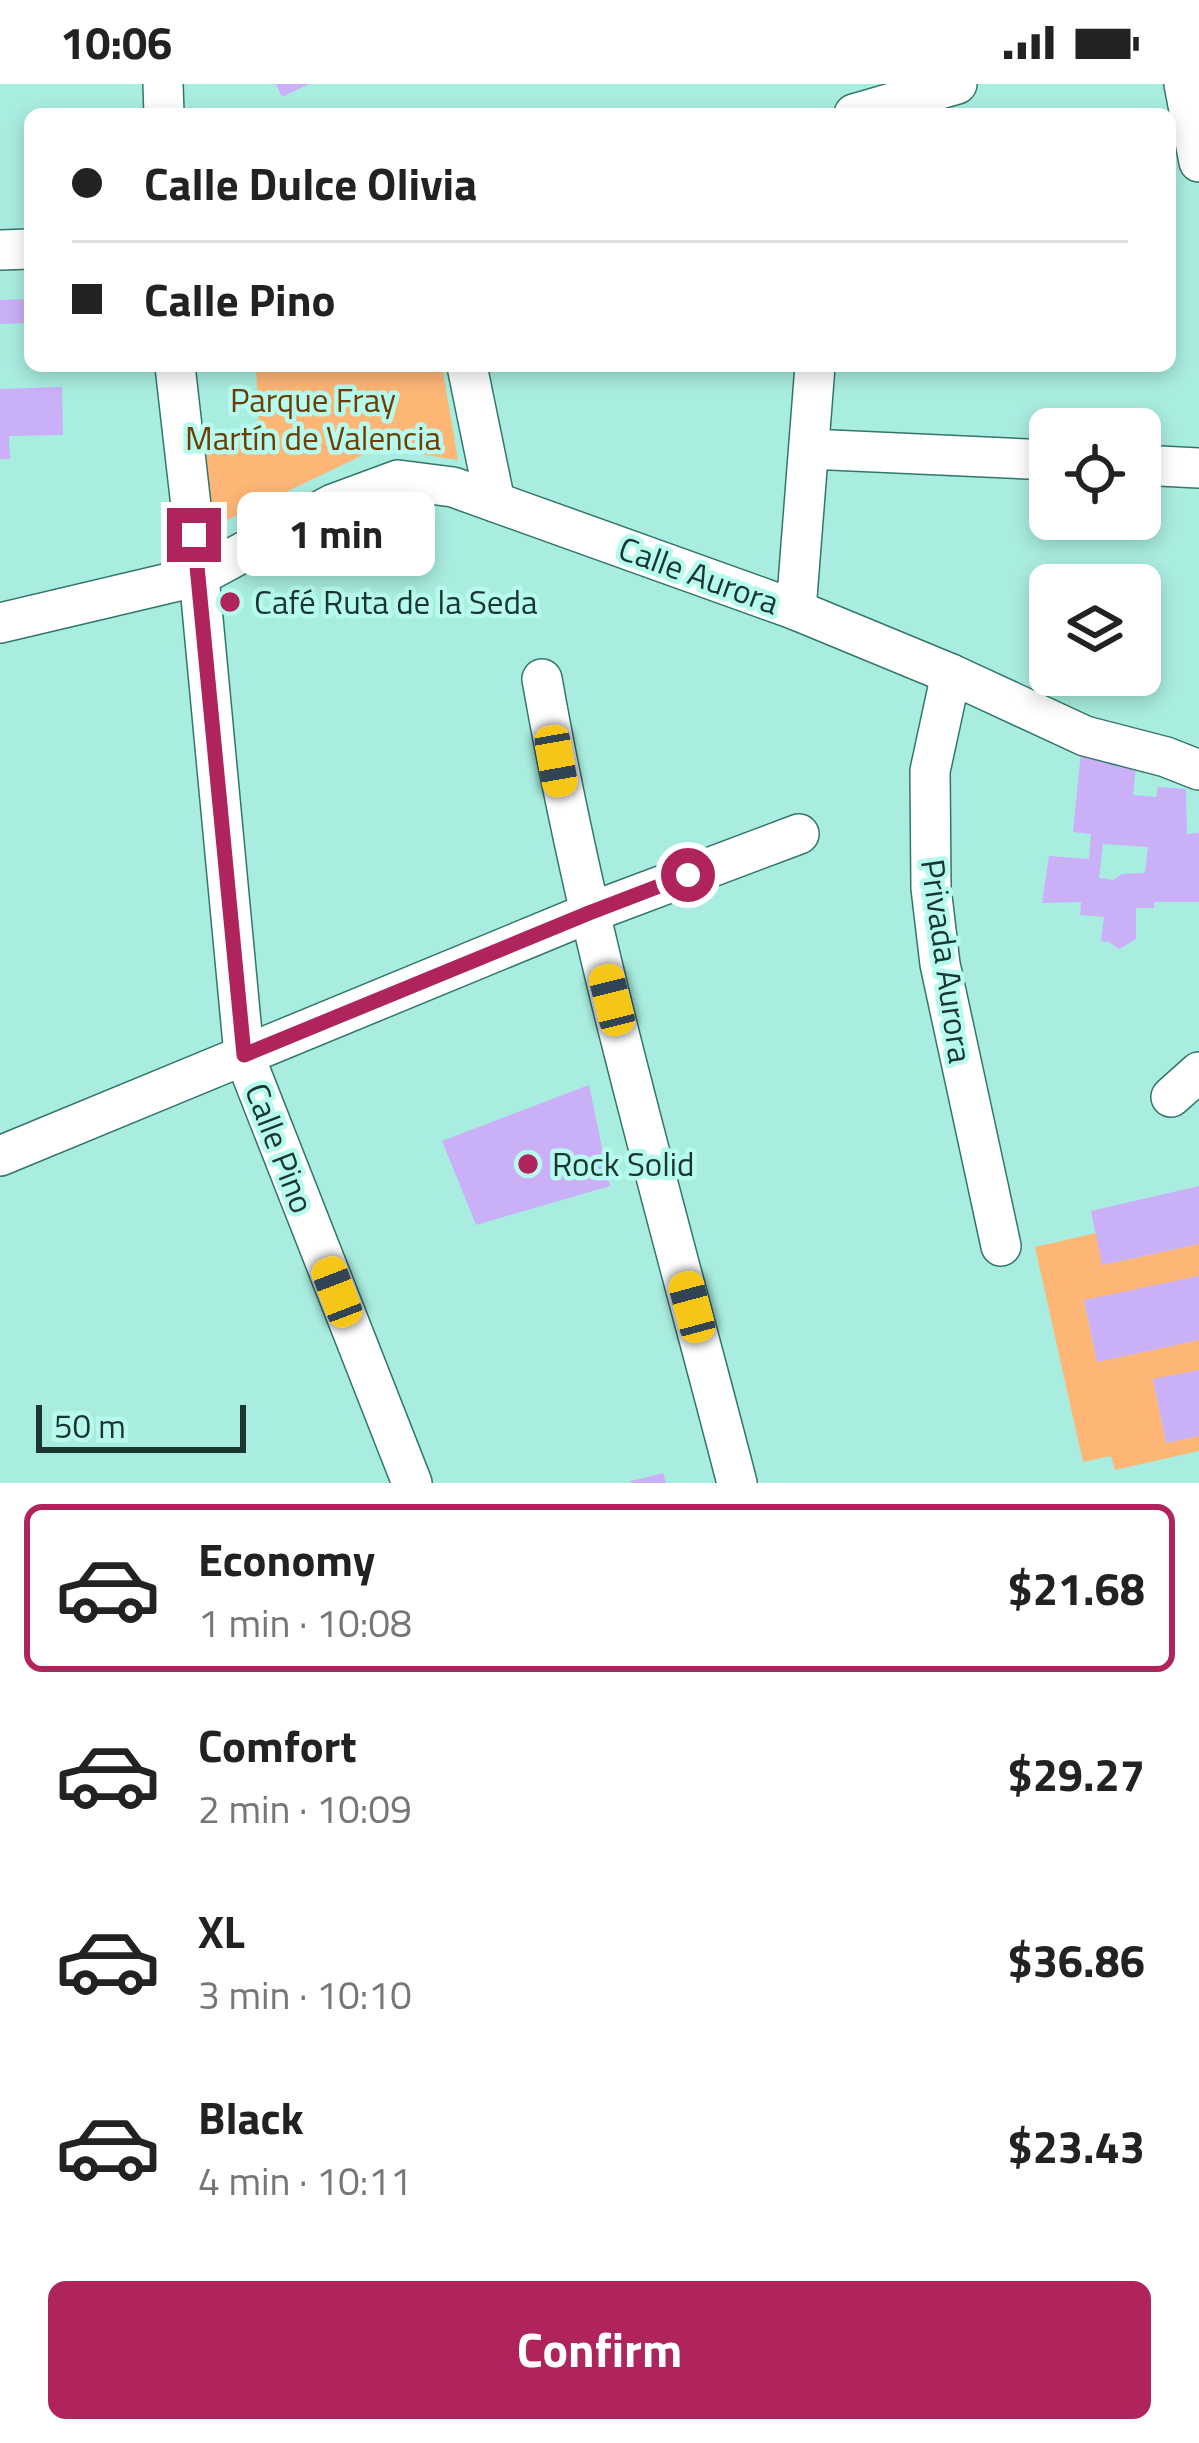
<!DOCTYPE html>
<html lang="en">
<head>
<meta charset="utf-8">
<style>
  :root { --surface:#fff; --page:#f2f2f2; --text:#222; --muted:#767676; --line:#e0e0e0; --accent:#b0245e }
  body { margin:0; font-family:"Titillium Web",sans-serif; background:var(--page); color:var(--text); height:100vh; display:flex; flex-direction:column; font-size:45px; white-space:nowrap }
  * { box-sizing:border-box; margin:0 }
  p { font-size:39px; color:var(--muted) }
  .icon { flex:none; width:66px; height:66px; fill:none; stroke:currentColor; stroke-width:2; stroke-linecap:round; stroke-linejoin:round }
  .map { position:relative; height:1399px; overflow:hidden }
  .side { display:flex; flex-direction:column; background:var(--surface); flex:1 }
  .side>* { flex:none }
  .top-card { position:absolute; left:24px; top:24px; width:1152px; height:264px; border-radius:18px; box-shadow:0 6px 18px #0003; display:grid; align-content:center; height:264px; padding:0 48px; background:var(--surface) }
  .controls { position:absolute; left:1029px; top:324px; display:grid; gap:24px }
  .controls a { display:grid; place-items:center; width:132px; height:132px; border-radius:18px; background:var(--surface); box-shadow:0 6px 18px #0003; font-size:60px }
  .scale { position:absolute; left:36px; bottom:30px; width:210px; box-sizing:border-box; padding-left:12px; border:6px solid #1a3631; border-top:0; font-size:33px; line-height:42px; white-space:nowrap; color:#1a3631; -webkit-text-stroke:9px #b6fbed; paint-order:stroke }
  .end { position:absolute; width:54px; height:54px; margin:-27px; border:15px solid #b0245e; background:#fff; box-shadow:0 0 0 6px #fff }
  .from { border-radius:50% }
  .bubble { position:absolute; height:84px; border-radius:18px; background:var(--surface); box-shadow:0 6px 18px #0003; font-size:39px; font-weight:700; line-height:84px; text-align:center }
  .car { position:absolute; width:36px; height:72px; margin:-36px -18px; border-radius:15px; box-shadow:0 0 9px 3px #0007; background:linear-gradient(#f5c518 24%,#345 0 40%,#f5c518 0 76%,#345 0 86%,#f5c518 0) }
  .top-card b { display:flex; align-items:center; gap:42px; height:114px; font-size:45px }
  .top-card b+b { border-top:3px solid var(--line) }
  .top-card i { width:30px; height:30px; background:var(--text) }
  ul { padding:21px 0 0; list-style:none }
  li { display:flex; align-items:center; gap:36px; height:168px; margin:0 24px 18px; padding:0 24px; border:6px solid transparent; border-radius:18px }
  li div { flex:1 }
  li b { display:block; font-size:45px }
  li em { font-style:normal; font-weight:700 }
  li.current { border-color:var(--accent) }
  li>.icon { width:108px; height:108px; stroke-width:1.5 }
  .button { display:flex; gap:24px; margin-top:auto; padding:24px 48px }
  .button a { flex:1; height:138px; border-radius:18px; background:var(--accent); color:#fff; font-size:48px; font-weight:700; line-height:138px; text-align:center }
  .status { display:flex; justify-content:space-between; align-items:center; height:84px; padding:0 60px; background:var(--surface); direction:ltr }
  .status svg { height:33px; fill:currentColor }
  .map>svg:first-child { display:block }
  .green { fill:#feb677 }
  .building { fill:#cab0f6; fill-rule:evenodd }
  .lines { fill:none; stroke-linecap:round; stroke-linejoin:round }
  .minor-casing { stroke:#33766b; stroke-width:42 }
  .minor { stroke:#fff; stroke-width:39 }
  .route { stroke:#b0245e; stroke-width:15 }
  .poi-dot { fill:#b0245e; stroke:#b6fbed; stroke-width:4.5 }
  .labels { text-anchor:middle; stroke-width:9; stroke-linejoin:round; paint-order:stroke }
  .park-label { font-size:33px; fill:#6d3d04; stroke:#b6fbed }
  .street-label { font-size:33px; fill:#1a3631; stroke:#b6fbed }
  .poi-label { font-size:33px; fill:#1a3631; stroke:#b6fbed; text-anchor:start }
</style>
</head>
<body>
<div class="status"><b>10:06</b><svg viewBox="0 0 49 12"><path d="M0 12V9h3v3zM5 12V6h3v6zM10 12V3h3v9zM15 12V0h3v12zM26 1h20v11H26zM47 4h2v5h-2z"/></svg></div>
<div class="map">
<svg width="1199" height="1399" viewBox="0 0 1199 1399">
  <rect width="100%" height="100%" fill="#a9ede0"/>
  <g class="green">
    <polygon points="256,282 442,282 458,376 378,364 204,447 193,354 259,343"/>
    <polygon points="1096,1149 1103,1181 1199,1160 1199,1192 1084,1217 1097,1278 1199,1256 1199,1286 1153,1296 1166,1359 1199,1352 1199,1367 1115,1386 1111,1372 1083,1378 1035,1163"/>
  </g>
  <g class="building">
    <polygon points="276,0 309,0 282,13"/>
    <polygon points="30,215 30,239 0,240 0,216"/>
    <polygon points="62,303 63,351 9,352 10,375 0,375 0,305"/>
    <path d="M 1081,668 L 1136,682 L 1133,711 L 1156,713 L 1158,703 L 1186,705 L 1187,750 L 1199,749 L 1199,818 L 1154,818 L 1154,824 L 1136,824 L 1136,855 L 1119,865 L 1109,858 L 1101,857 L 1104,833 L 1080,831 L 1081,818 L 1042,819 L 1049,772 L 1089,775 L 1091,750 L 1073,748 ZM 1103,760 L 1148,763 L 1145,789 L 1122,790 L 1113,796 L 1099,794 Z"/>
    <polygon points="589,1001 610,1102 476,1141 442,1057"/>
    <polygon points="1199,1102 1199,1160 1102,1181 1091,1127"/>
    <polygon points="1199,1192 1199,1256 1097,1278 1084,1216"/>
    <polygon points="1199,1286 1199,1352 1166,1359 1153,1295"/>
    <polygon points="663,1389 666,1399 631,1399 631,1397"/>
  </g>
  <g class="lines">
    <defs>
      <g id="minor">
        <polyline points="163,0 164,30"/>
        <polyline points="1184,0 1199,78"/>
        <polyline points="854,30 957,0"/>
        <polyline points="0,166 30,165"/>
        <polyline points="175,282 199,492 244,971 412,1399"/>
        <polyline points="467,282 495,418"/>
        <polyline points="809,365 1050,376"/>
        <polyline points="1140,381 1199,384"/>
        <polyline points="796,526 815,282"/>
        <polyline points="0,539 199,492 333,420 398,396 453,403 796,526 951,590 1085,652 1166,673 1199,686"/>
        <polyline points="951,590 930,687 931,804 940,880 1001,1162"/>
        <path d="M 542,595 C 590,867 668,1132 737,1399"/>
        <polyline points="1171,1013 1199,988"/>
        <polyline points="0,1072 589,829 799,750"/>
      </g>
    </defs>
    <use href="#minor" class="minor-casing"/>
    <use href="#minor" class="minor"/>
  </g>
  <g class="lines">
    <polyline class="route" points="194,451 244,971 589,829 688,791"/>
  </g>
  <g class="poi-dot">
    <circle cx="230" cy="518" r="12"/>
    <circle cx="528" cy="1080" r="12"/>
  </g>
  <g class="labels">
    <g class="park-label">
      <text x="313" y="328">Parque Fray<tspan x="313" dy="38">Martín de Valencia</tspan></text>
    </g>
    <g class="street-label">
      <text transform="translate(699 491) rotate(20)" y="12">Calle Aurora</text>
      <text transform="translate(947 877) rotate(82)" y="12">Privada Aurora</text>
      <text transform="translate(280 1064) rotate(69)" y="12">Calle Pino</text>
    </g>
    <g class="poi-label">
      <text x="254" y="530">Café Ruta de la Seda</text>
      <text x="552" y="1092">Rock Solid</text>
    </g>
  </g>
</svg>
<div class="controls">
<a><svg class="icon" aria-label="locate" viewBox="0 0 24 24"><circle cx="12" cy="12" r="6"/><path d="M12 2v4M12 18v4M2 12h4M18 12h4"/></svg></a>
<a><svg class="icon" aria-label="layers" viewBox="0 0 24 24"><path d="M12 4l9 5-9 5-9-5zM3 14l9 5 9-5"/></svg></a>
</div>
<div class="scale">50 m</div>
<i class="end from" style="left:688px;top:791px"></i>
<i class="end" style="left:194px;top:451px"></i>
<div class="bubble" style="left:237px;top:408px;width:198px">1 min</div>
<i class="car" style="left:556px;top:677px;rotate:170deg"></i>
<i class="car" style="left:612px;top:916px;rotate:346deg"></i>
<i class="car" style="left:337px;top:1208px;rotate:339deg"></i>
<i class="car" style="left:692px;top:1223px;rotate:345deg"></i>
<div class="top-card">
<b><i class="from"></i>Calle Dulce Olivia</b>
<b><i></i>Calle Pino</b>
</div>
</div>
<section class="side">
<ul>
<li class="current"><svg class="icon" aria-label="car" viewBox="0 0 24 24"><path d="M5 17H2v-5l4-1 3-4h7l3 4 3 1v5h-3M9 17h6M6 11h13"/><circle cx="7" cy="17" r="2"/><circle cx="17" cy="17" r="2"/></svg><div><b>Economy</b><p>1 min · 10:08</p></div><em>$21.68</em></li>
<li><svg class="icon" aria-label="car" viewBox="0 0 24 24"><path d="M5 17H2v-5l4-1 3-4h7l3 4 3 1v5h-3M9 17h6M6 11h13"/><circle cx="7" cy="17" r="2"/><circle cx="17" cy="17" r="2"/></svg><div><b>Comfort</b><p>2 min · 10:09</p></div><em>$29.27</em></li>
<li><svg class="icon" aria-label="car" viewBox="0 0 24 24"><path d="M5 17H2v-5l4-1 3-4h7l3 4 3 1v5h-3M9 17h6M6 11h13"/><circle cx="7" cy="17" r="2"/><circle cx="17" cy="17" r="2"/></svg><div><b>XL</b><p>3 min · 10:10</p></div><em>$36.86</em></li>
<li><svg class="icon" aria-label="car" viewBox="0 0 24 24"><path d="M5 17H2v-5l4-1 3-4h7l3 4 3 1v5h-3M9 17h6M6 11h13"/><circle cx="7" cy="17" r="2"/><circle cx="17" cy="17" r="2"/></svg><div><b>Black</b><p>4 min · 10:11</p></div><em>$23.43</em></li>
</ul>
<div class="button"><a>Confirm</a></div>
</section>
</body>
</html>
